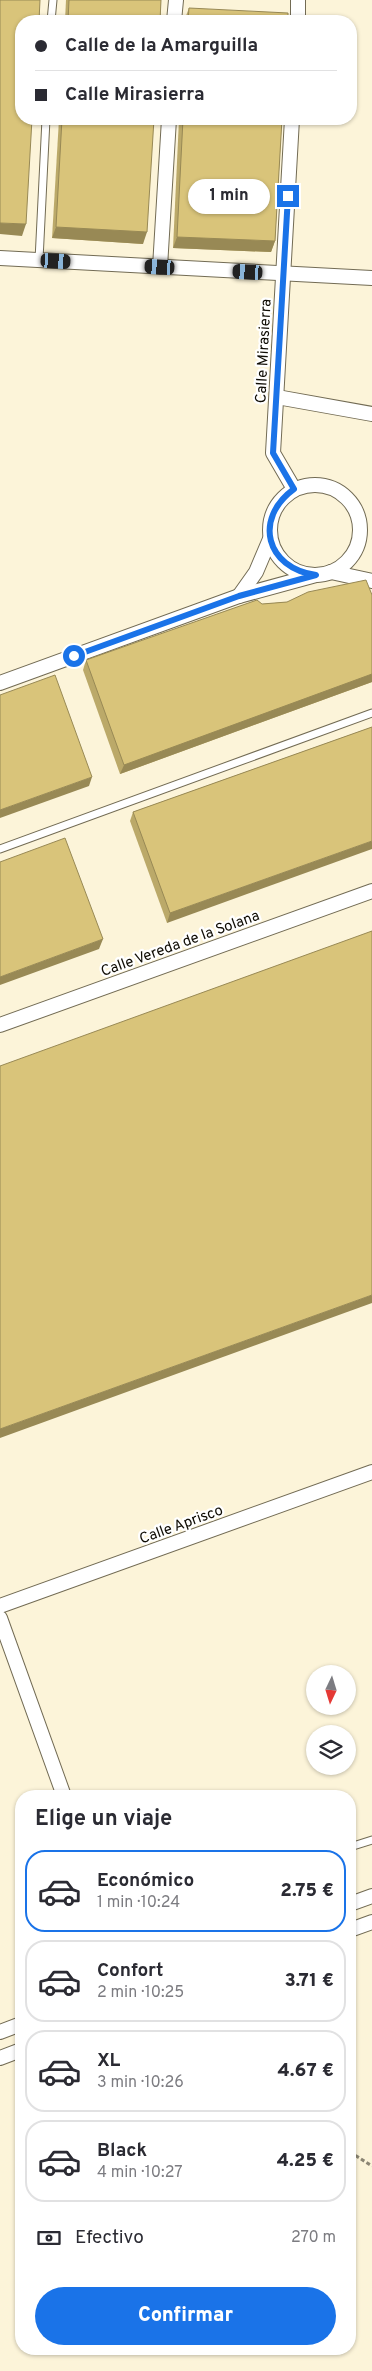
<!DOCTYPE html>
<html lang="es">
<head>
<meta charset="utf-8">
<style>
  :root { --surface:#fff; --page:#f2f2f3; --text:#2b2b33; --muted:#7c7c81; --line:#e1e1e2; --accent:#1a73e8 }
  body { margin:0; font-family:Overpass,sans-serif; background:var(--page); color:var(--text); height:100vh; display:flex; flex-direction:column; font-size:19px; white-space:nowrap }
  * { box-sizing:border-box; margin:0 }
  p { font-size:16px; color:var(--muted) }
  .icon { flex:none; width:28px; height:28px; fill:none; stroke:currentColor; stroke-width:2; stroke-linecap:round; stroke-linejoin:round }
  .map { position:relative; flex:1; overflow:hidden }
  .panel { position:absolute; left:15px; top:1790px; width:341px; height:565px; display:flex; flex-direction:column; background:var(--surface); border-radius:20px; box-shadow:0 1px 4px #0004 }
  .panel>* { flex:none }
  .guide { position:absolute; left:15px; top:15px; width:342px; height:110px; border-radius:20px; box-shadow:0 1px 4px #0004; display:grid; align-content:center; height:110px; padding:0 20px; background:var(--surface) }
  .needle { width:32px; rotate:184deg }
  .controls { position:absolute; left:306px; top:1665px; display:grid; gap:10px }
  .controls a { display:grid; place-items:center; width:50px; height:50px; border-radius:50%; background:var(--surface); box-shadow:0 1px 4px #0004; font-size:25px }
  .end { position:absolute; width:22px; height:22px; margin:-11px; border:6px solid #1a73e8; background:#fff; box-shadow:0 0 0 2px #fff }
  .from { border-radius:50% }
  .bubble { position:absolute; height:35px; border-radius:18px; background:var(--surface); box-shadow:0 1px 4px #0004; font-size:16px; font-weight:800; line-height:35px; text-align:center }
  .car { position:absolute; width:15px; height:30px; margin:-15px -8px; border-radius:6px; box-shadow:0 0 4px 1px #0007; background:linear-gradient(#222 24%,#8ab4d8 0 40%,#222 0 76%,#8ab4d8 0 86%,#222 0) }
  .guide b { display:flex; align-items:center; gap:18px; height:48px; font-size:19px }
  .guide b+b { border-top:1px solid var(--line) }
  .guide i { width:12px; height:12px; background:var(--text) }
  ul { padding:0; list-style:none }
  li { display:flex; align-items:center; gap:15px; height:82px; margin:0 10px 8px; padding:0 10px; border:2px solid var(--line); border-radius:20px }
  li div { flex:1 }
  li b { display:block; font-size:19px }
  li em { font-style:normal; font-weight:800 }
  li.active { border-color:var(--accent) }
  li>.icon { width:45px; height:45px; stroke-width:1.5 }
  h2 { padding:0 20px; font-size:22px; line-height:60px }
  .pay { display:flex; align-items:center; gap:12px; height:55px; padding:0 20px; font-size:19px }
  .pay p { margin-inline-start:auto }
  .button { display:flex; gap:10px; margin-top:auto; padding:10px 20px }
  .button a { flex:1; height:58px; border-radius:30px; background:var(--accent); color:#fff; font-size:20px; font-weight:800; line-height:58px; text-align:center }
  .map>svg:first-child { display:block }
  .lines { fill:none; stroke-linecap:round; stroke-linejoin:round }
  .lane-casing { stroke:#726b54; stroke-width:9 }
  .street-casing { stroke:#726b54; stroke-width:16 }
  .path { stroke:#8b8573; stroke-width:3; stroke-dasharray:4 2.5; stroke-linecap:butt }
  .lane { stroke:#fff; stroke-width:7 }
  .street { stroke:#fff; stroke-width:14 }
  .wall { fill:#bba969 }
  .shaded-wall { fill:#988955 }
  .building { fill:#d9c47a; stroke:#988955 }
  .route { stroke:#1a73e8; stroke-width:6 }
  .labels { text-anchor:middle; stroke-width:4.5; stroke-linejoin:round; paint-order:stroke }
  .street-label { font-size:15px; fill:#0f0c04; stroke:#fff }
</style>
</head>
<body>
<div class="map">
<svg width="372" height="2371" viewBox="0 0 372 2371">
  <rect width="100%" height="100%" fill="#fcf4d9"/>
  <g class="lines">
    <defs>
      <g id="lane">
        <polyline points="51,21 53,0"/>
        <polyline points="39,260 46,119"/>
        <polyline points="0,849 372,713"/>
        <polyline points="350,1847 372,1840"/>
      </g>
      <g id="street">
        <polyline points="174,21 176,0"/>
        <polyline points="298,21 298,0"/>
        <polyline points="292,119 273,453 294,489"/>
        <polyline points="0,258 372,278"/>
        <polyline points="160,267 169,119"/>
        <polyline points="277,397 372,414"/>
        <circle cx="315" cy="530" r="45"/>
        <polyline points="331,572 372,581"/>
        <polyline points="239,596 256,572 270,539"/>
        <polyline points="0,683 239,596 316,575"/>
        <polyline points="0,1025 372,891"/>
        <polyline points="0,1606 372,1472"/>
        <polyline points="0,1618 64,1796"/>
        <polyline points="350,1904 372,1896"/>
        <polyline points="350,1930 372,1922"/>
        <polyline points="0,2032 21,2024"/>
        <polyline points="0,2058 21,2050"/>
      </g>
    </defs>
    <use href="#lane" class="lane-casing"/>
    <use href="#street" class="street-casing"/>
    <polyline class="path" points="350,2152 372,2166"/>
    <use href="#lane" class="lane"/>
    <use href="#street" class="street"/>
  </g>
  <g class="wall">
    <polygon points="66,0 161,0 160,21 65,21"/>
    <polygon points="189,8 288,21 184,21"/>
    <polygon points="59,119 154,119 143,244 52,238"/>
    <polygon points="179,119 282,119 275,241 271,252 173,248"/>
    <polygon points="372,595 372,682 120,774 83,670 86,660 262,604"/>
    <polygon points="372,727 167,923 130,821 133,812"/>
  </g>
  <g class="shaded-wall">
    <polygon points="0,223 26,224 22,236 0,234"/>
    <polygon points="56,227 147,232 143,244 52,238"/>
    <polygon points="177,237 275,241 271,252 173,248"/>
    <polygon points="372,674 372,682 120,774 124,765"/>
    <polygon points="92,777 89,786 0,818 0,810"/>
    <polygon points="372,841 372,849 167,923 170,913"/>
    <polygon points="103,939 99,949 0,985 0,977"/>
    <polygon points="372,1295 372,1303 0,1438 0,1429"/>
  </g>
  <g class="building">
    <polygon points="0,0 40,0 39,21 21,21 21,119 32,119 26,224 0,223"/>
    <polygon points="69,0 161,0 160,21 68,21"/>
    <polygon points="189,8 288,13 288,21 188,21"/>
    <polygon points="62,119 154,119 147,232 56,227"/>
    <polygon points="183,119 282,119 275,241 177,237"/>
    <polygon points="366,580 372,595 372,674 124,765 86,660 257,600 262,604 287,602 308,592"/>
    <polygon points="55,675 92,777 0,810 0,695"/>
    <polygon points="372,727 372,841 170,913 133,812"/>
    <polygon points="65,838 103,939 0,977 0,862"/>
    <polygon points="372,931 372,1295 0,1429 0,1066"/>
  </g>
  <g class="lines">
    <path class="route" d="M 74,656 L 239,596 L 316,575 C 266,568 253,519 294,489 L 273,453 L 288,196"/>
  </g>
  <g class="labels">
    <g class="street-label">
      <text transform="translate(263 351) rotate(-87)" y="5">Calle Mirasierra</text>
      <text transform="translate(180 943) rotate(-20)" y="5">Calle Vereda de la Solana</text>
      <text transform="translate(181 1524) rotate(-20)" y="5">Calle Aprisco</text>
    </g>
  </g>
</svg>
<div class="controls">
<a><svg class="needle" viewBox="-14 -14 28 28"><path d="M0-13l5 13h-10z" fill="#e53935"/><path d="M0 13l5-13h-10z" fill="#7c7c81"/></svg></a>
<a><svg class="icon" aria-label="layers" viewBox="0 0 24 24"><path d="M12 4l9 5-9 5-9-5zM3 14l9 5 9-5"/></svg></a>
</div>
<i class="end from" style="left:74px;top:656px"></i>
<i class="end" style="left:288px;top:196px"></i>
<div class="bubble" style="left:188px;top:179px;width:82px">1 min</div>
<i class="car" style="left:56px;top:261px;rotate:93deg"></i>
<i class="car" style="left:160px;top:267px;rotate:273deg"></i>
<i class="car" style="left:248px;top:272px;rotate:273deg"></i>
<div class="guide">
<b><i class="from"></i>Calle de la Amarguilla</b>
<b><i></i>Calle Mirasierra</b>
</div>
<section class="panel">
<h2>Elige un viaje</h2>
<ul>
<li class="active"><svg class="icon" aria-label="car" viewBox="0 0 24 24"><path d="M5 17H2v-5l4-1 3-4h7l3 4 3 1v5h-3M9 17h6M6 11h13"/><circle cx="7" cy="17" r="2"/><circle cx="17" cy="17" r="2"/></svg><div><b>Económico</b><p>1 min · 10:24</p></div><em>2.75 €</em></li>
<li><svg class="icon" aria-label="car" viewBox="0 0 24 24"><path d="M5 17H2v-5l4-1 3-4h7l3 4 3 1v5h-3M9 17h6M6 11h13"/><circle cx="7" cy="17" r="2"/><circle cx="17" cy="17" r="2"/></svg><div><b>Confort</b><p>2 min · 10:25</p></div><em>3.71 €</em></li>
<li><svg class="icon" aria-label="car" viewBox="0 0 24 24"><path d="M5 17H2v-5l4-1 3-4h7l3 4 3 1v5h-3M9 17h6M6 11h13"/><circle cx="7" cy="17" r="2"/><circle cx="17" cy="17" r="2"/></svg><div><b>XL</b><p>3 min · 10:26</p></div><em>4.67 €</em></li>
<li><svg class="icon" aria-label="car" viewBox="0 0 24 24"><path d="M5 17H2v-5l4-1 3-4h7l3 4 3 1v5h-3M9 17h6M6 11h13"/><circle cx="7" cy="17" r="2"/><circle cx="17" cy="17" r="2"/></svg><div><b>Black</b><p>4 min · 10:27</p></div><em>4.25 €</em></li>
</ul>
<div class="pay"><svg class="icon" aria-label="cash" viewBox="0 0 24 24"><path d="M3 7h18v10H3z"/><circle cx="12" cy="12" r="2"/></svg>Efectivo<p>270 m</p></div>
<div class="button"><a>Confirmar</a></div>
</section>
</div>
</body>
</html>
